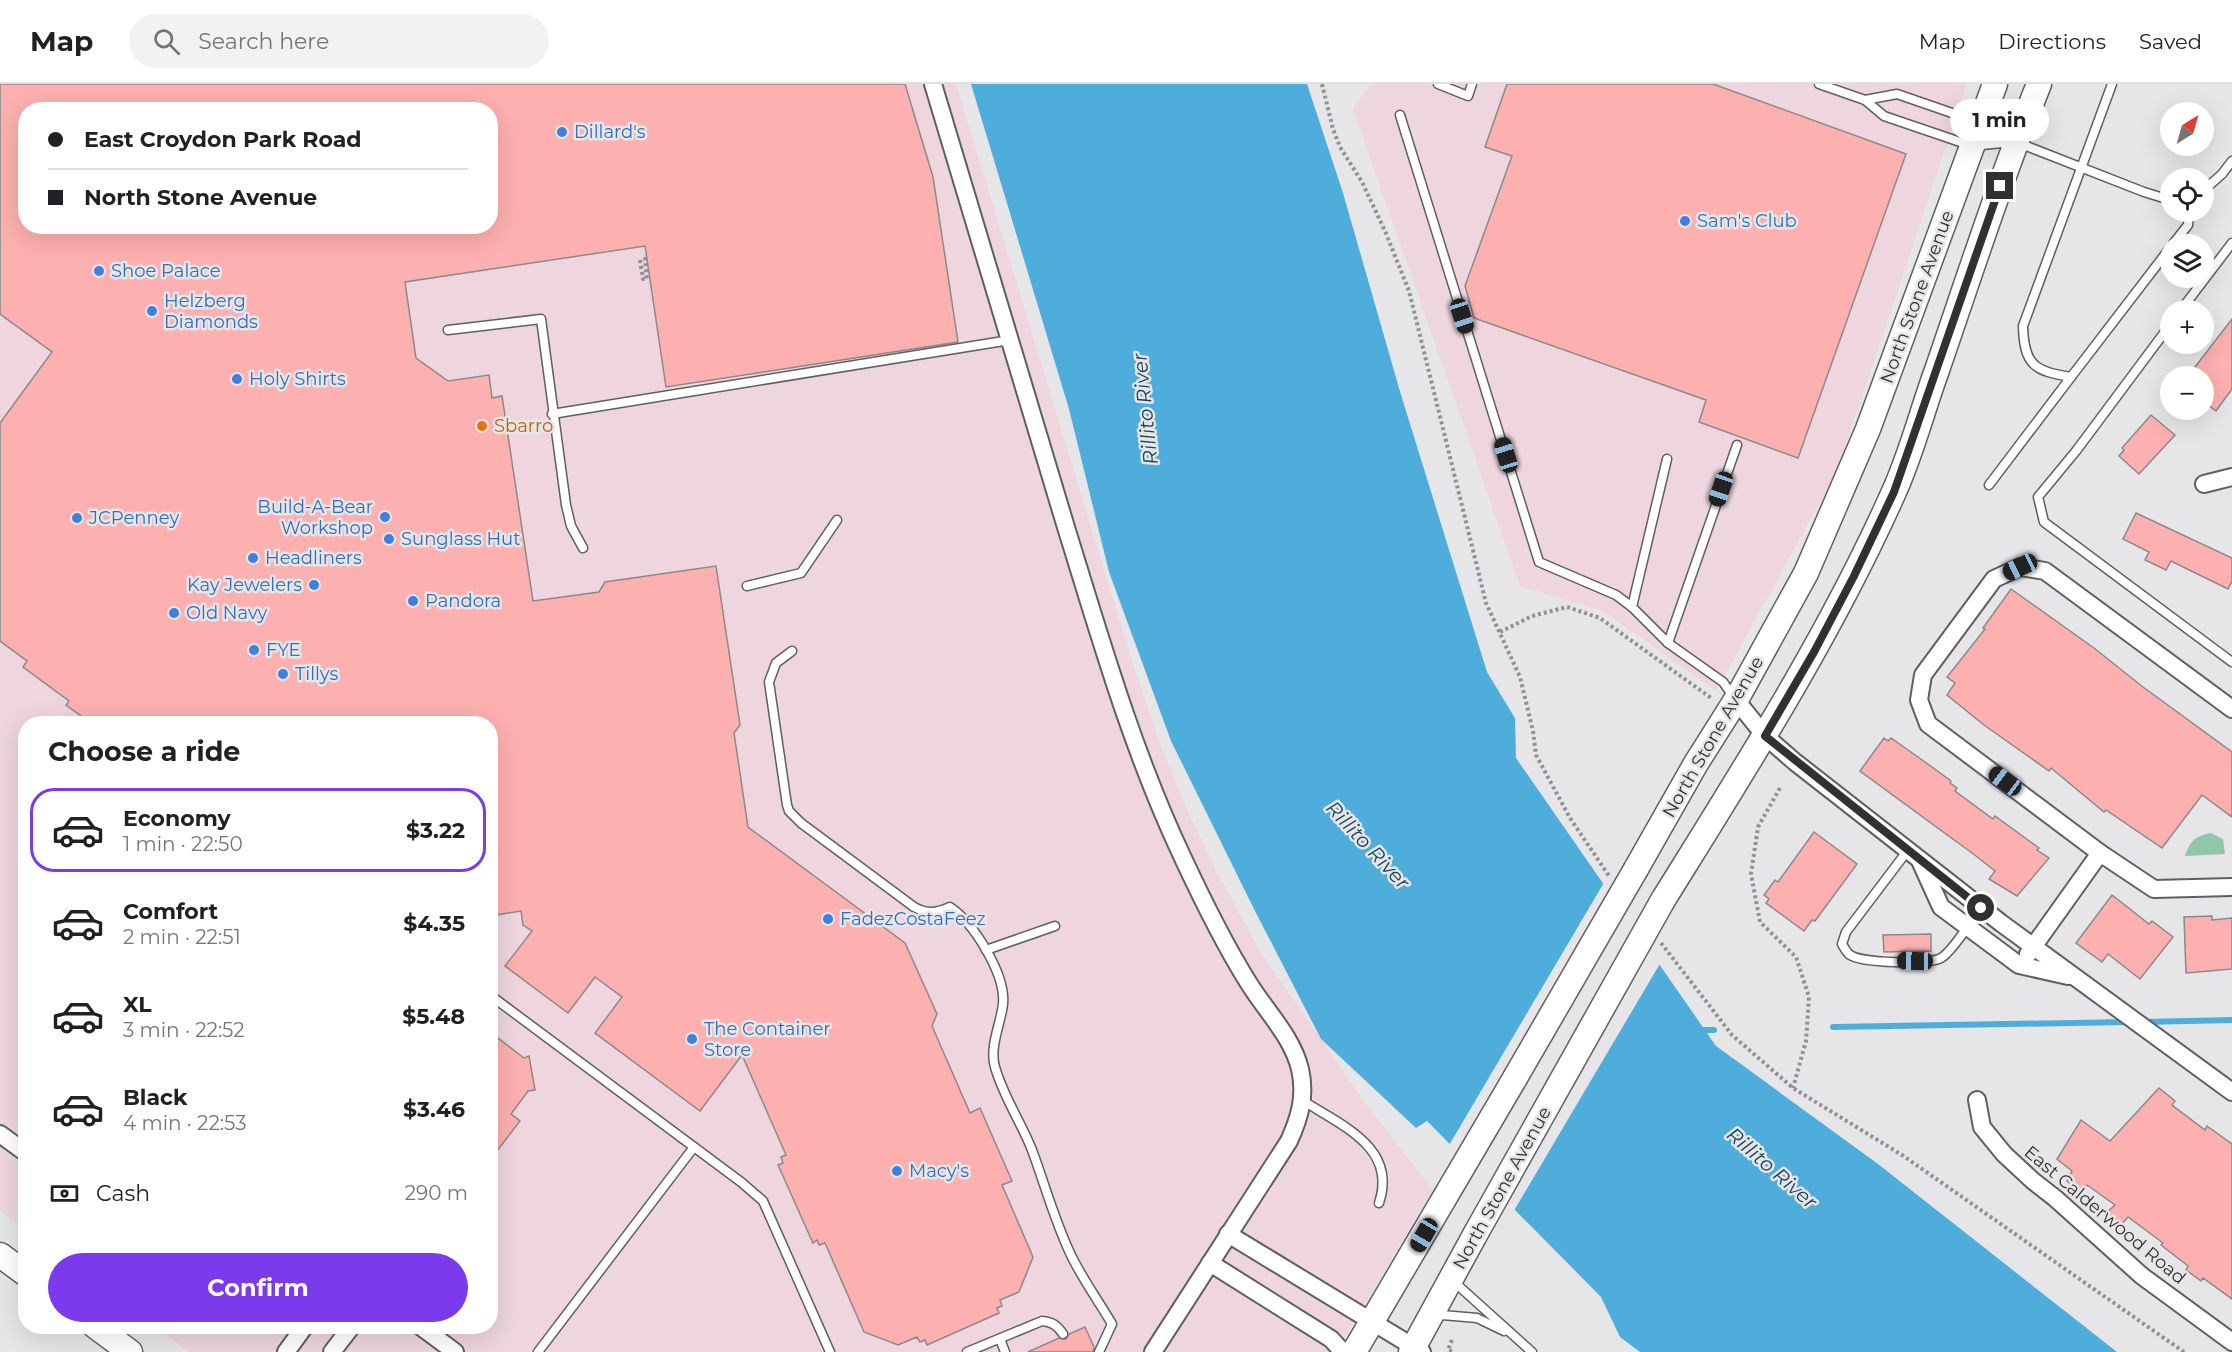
<!DOCTYPE html>
<html lang="en">
<head>
<meta charset="utf-8">
<style>
  :root { --surface:#fff; --page:#f2f2f2; --text:#202124; --muted:#757577; --line:#e0e0e0; --accent:#7c3aed }
  body { margin:0; font-family:Montserrat,sans-serif; background:var(--page); color:var(--text); height:100vh; display:flex; flex-direction:column; font-size:22px; white-space:nowrap }
  * { box-sizing:border-box; margin:0 }
  p { font-size:20px; color:var(--muted) }
  .icon { flex:none; width:33px; height:33px; fill:none; stroke:currentColor; stroke-width:2; stroke-linecap:round; stroke-linejoin:round }
  .map { position:relative; flex:1; overflow:hidden }
  .panel { position:absolute; left:18px; top:632px; width:480px; height:618px; display:flex; flex-direction:column; background:var(--surface); border-radius:24px; box-shadow:0 6px 24px #0002 }
  .panel>* { flex:none }
  .guide { position:absolute; left:18px; top:18px; width:480px; height:132px; border-radius:24px; box-shadow:0 6px 24px #0002; display:grid; align-content:center; height:132px; padding:0 30px; background:var(--surface) }
  .needle { width:39px; rotate:37deg }
  .controls { position:absolute; left:2160px; top:18px; display:grid; gap:12px }
  .controls a { display:grid; place-items:center; width:54px; height:54px; border-radius:50%; background:var(--surface); box-shadow:0 6px 24px #0002; font-size:30px }
  .end { position:absolute; width:27px; height:27px; margin:-14px; border:8px solid #313131; background:#fff; box-shadow:0 0 0 3px #fff }
  .from { border-radius:50% }
  .bubble { position:absolute; height:42px; border-radius:21px; background:var(--surface); box-shadow:0 6px 24px #0002; font-size:20px; font-weight:700; line-height:42px; text-align:center }
  .car { position:absolute; width:18px; height:36px; margin:-18px -9px; border-radius:8px; box-shadow:0 0 4px 2px #0007; background:linear-gradient(#222 24%,#8ab4d8 0 40%,#222 0 76%,#8ab4d8 0 86%,#222 0) }
  .guide b { display:flex; align-items:center; gap:21px; height:57px; font-size:22px }
  .guide b+b { border-top:2px solid var(--line) }
  .guide i { width:15px; height:15px; background:var(--text) }
  ul { padding:0; list-style:none }
  li { display:flex; align-items:center; gap:18px; height:84px; margin:0 12px 9px; padding:0 18px; border:3px solid transparent; border-radius:24px }
  li div { flex:1 }
  li b { display:block; font-size:22px }
  li em { font-style:normal; font-weight:700 }
  li.current { border-color:var(--accent) }
  li>.icon { width:54px; height:54px; stroke-width:1.5 }
  h2 { padding:0 30px; font-size:27px; line-height:72px }
  .pay { display:flex; align-items:center; gap:15px; height:66px; padding:0 30px; font-size:22px }
  .pay p { margin-inline-start:auto }
  .action { display:flex; gap:12px; margin-top:auto; padding:12px 30px }
  .action a { flex:1; height:69px; border-radius:36px; background:var(--accent); color:#fff; font-size:24px; font-weight:700; line-height:69px; text-align:center }
  header { display:flex; align-items:center; gap:36px; box-sizing:border-box; height:84px; padding:0 30px; background:var(--surface); border-bottom:2px solid var(--line) }
  header strong { font-size:28px }
  nav { display:flex; gap:33px; margin-inline-start:auto; font-size:21px }
  .search { width:420px; height:54px; background:var(--page); display:flex; align-items:center; gap:15px; box-sizing:border-box; padding:0 21px; border-radius:33px; color:var(--muted); font-size:22px }
  .map>svg:first-child { display:block }
  .commercial { fill:#eed5de; fill-rule:evenodd }
  .green { fill:#90c7ab }
  .water { fill:#4faddc }
  .pier { fill:#e6e6e9 }
  .lines { fill:none; stroke-linecap:round; stroke-linejoin:round }
  .stream { stroke:#4faddc; stroke-width:6 }
  .building { fill:#fcb0af; stroke:#8b8989; stroke-width:1.5; fill-rule:evenodd }
  .lane-casing { stroke:#5f5f61; stroke-width:11 }
  .street-casing { stroke:#5f5f61; stroke-width:20 }
  .secondary-casing { stroke:#5f5f61; stroke-width:27 }
  .path { stroke:#919192; stroke-width:4; stroke-dasharray:3 3; stroke-linecap:butt }
  .lane { stroke:#fff; stroke-width:8 }
  .street { stroke:#fff; stroke-width:16 }
  .secondary { stroke:#fff; stroke-width:24 }
  .secondary-bridge-casing { stroke:#5f5f61; stroke-width:27; stroke-linecap:butt }
  .secondary-bridge { stroke:#fff; stroke-width:24 }
  .route { stroke:#313131; stroke-width:8 }
  .shop-dot { fill:#3f7fe0; stroke:#e6e6e9; stroke-width:2 }
  .food-dot { fill:#e8710a; stroke:#e6e6e9; stroke-width:2 }
  .labels { text-anchor:middle; stroke-width:5; stroke-linejoin:round; paint-order:stroke }
  .shop-label { font-size:18px; fill:#366cbe; stroke:#e6e6e9; text-anchor:start }
  .street-label { font-size:18px; fill:#313131; stroke:#e6e6e9 }
  .food-label { font-size:18px; fill:#c56008; stroke:#e6e6e9; text-anchor:start }
  .water-label { font-size:20px; font-style:italic; fill:#1a4256; stroke:#e6e6e9 }
</style>
</head>
<body>
<header>
<strong>Map</strong>
<div class="search"><svg class="icon" aria-label="search" viewBox="0 0 24 24"><circle cx="10" cy="10" r="6"/><path d="M15 15l6 6"/></svg>Search here</div>
<nav><a>Map</a><a>Directions</a><a>Saved</a></nav>
</header>
<div class="map">
<svg width="2232" height="1268" viewBox="0 0 2232 1268">
  <rect width="100%" height="100%" fill="#e6e6e9"/>
  <g class="commercial">
    <path d="M 0,0 L 956,0 L 1134,584 L 1161,662 L 1183,717 L 1215,784 L 1260,868 L 1368,1023 L 1433,1106 L 1336,1268 L 189,1268 L 154,1242 L 490,1242 L 490,639 L 26,639 L 25,1146 L 0,1126 ZM 26,26 L 490,26 L 490,142 L 26,142 Z"/>
    <polygon points="1371,0 1967,0 1837,387 1716,607 1603,527 1520,502 1353,25"/>
  </g>
  <path class="green" d="M 2211,749 L 2223,755 L 2225,770 L 2185,772 C 2190,757 2195,752 2211,749 Z"/>
  <polygon class="water" points="971,0 1307,0 1343,109 1401,311 1487,588 1515,634 1516,674 1716,962 1878,1080 2117,1268 1640,1268 1620,1253 1601,1213 1427,1037 1416,1044 1321,955 1255,827 1171,657 1109,488 1069,325"/>
  <polygon class="pier" points="1605,797 1661,878 1512,1130 1448,1063"/>
  <g class="lines">
    <g class="stream">
      <polyline points="2143,938 2232,936"/>
      <polyline points="1833,943 2129,938"/>
      <polyline points="1697,946 1714,946"/>
    </g>
  </g>
  <g class="building">
    <path d="M 0,0 L 905,0 L 933,93 L 958,258 L 666,303 L 645,162 L 405,198 L 416,274 L 448,297 L 489,291 L 492,314 L 502,312 L 533,517 L 599,508 L 605,498 L 716,482 L 740,641 L 734,649 L 748,743 L 905,859 L 937,930 L 932,942 L 970,1029 L 980,1024 L 1012,1097 L 1002,1101 L 1033,1173 L 1019,1208 L 1000,1216 L 1002,1222 L 997,1224 L 999,1229 L 927,1261 L 925,1256 L 920,1258 L 917,1253 L 898,1261 L 864,1248 L 825,1159 L 819,1161 L 817,1156 L 813,1159 L 778,1081 L 783,1079 L 781,1073 L 786,1071 L 742,971 L 700,1027 L 595,949 L 622,913 L 595,893 L 568,929 L 505,882 L 532,847 L 523,841 L 521,827 L 490,832 L 490,639 L 91,639 L 66,621 L 69,617 L 23,583 L 27,577 L 0,557 L 0,339 L 52,268 L 0,230 ZM 26,26 L 490,26 L 490,142 L 26,142 Z"/>
    <polygon points="1507,0 1713,0 1906,70 1798,374 1699,338 1706,316 1474,234 1465,202 1512,72 1485,63"/>
    <polygon points="2232,235 2232,305 2216,327 2204,318 2204,292 2188,292"/>
    <polygon points="2151,331 2175,351 2139,390 2119,372 2124,366 2122,364"/>
    <polygon points="2136,429 2232,474 2232,497 2228,505 2171,477 2166,486 2145,476 2149,468 2123,455"/>
    <polygon points="2011,505 2094,564 2143,603 2232,668 2232,733 2202,711 2162,764 2106,726 2104,728 2051,684 2049,687 1984,641 1947,611 1955,599 1947,593 1985,545 1983,544"/>
    <polygon points="1884,654 1888,657 1891,654 1925,678 1951,697 1950,699 1957,704 1955,707 1993,735 1995,732 2039,764 2037,766 2049,774 2017,812 1989,795 1995,787 1976,772 1860,687"/>
    <polygon points="1814,748 1857,780 1815,837 1812,836 1804,847 1766,819 1769,815 1764,811 1775,796 1778,798"/>
    <polygon points="2112,811 2149,840 2152,837 2173,853 2140,895 2108,870 2102,878 2076,859"/>
    <polygon points="2212,832 2212,836 2232,834 2232,885 2186,889 2184,833"/>
    <polygon points="1931,850 1931,867 1884,868 1883,851"/>
    <polygon points="490,948 524,974 529,972 535,1006 528,1007 511,1030 520,1037 490,1076"/>
    <polygon points="2159,1004 2175,1017 2172,1021 2205,1046 2207,1042 2232,1060 2232,1215 2203,1194 2201,1197 2186,1186 2188,1182 2161,1161 2163,1159 2128,1133 2121,1141 2105,1130 2115,1121 2087,1101 2082,1109 2067,1097 2072,1087 2057,1075 2081,1036 2110,1057"/>
    <polygon points="1085,1243 1094,1263 1093,1268 1028,1268 1059,1254 1066,1255 1069,1250"/>
  </g>
  <g class="lines">
    <defs>
      <g id="lane">
        <polyline points="1438,0 1468,12 1472,0"/>
        <polyline points="1819,0 1865,16 1884,32 1972,62 2012,58"/>
        <path d="M 2112,0 L 2023,242 C 2024,282 2035,287 2071,293 L 2170,164"/>
        <polyline points="1865,16 1897,10 1981,39 2016,58 2144,108 2170,116"/>
        <polyline points="1400,31 1539,478 1616,511 1632,523 1668,559 1723,598 1735,615"/>
        <polyline points="2204,106 2222,90 2232,77"/>
        <polyline points="2173,160 2188,141 2189,128"/>
        <polyline points="2181,226 2232,159"/>
        <polyline points="2170,241 2076,367 2038,413 2044,438 2232,578"/>
        <polyline points="448,246 541,235 566,421 571,442 583,464"/>
        <polyline points="552,330 1010,256"/>
        <polyline points="1989,401 2071,293"/>
        <polyline points="747,502 801,489 837,436"/>
        <polyline points="1632,523 1667,375"/>
        <polyline points="1668,559 1737,361"/>
        <path d="M 792,567 L 776,579 L 769,598 L 787,721 L 789,727 L 801,739 L 914,823 C 927,830 937,829 950,823 C 974,839 1006,891 1003,920 C 1001,939 989,963 995,983 C 1003,1012 1021,1038 1032,1066 C 1045,1101 1054,1135 1070,1169 C 1081,1193 1098,1216 1112,1240 L 1099,1268"/>
        <path d="M 1908,766 L 1846,848 L 1842,860 C 1844,863 1846,868 1850,871 C 1862,879 1928,881 1941,874 C 1952,868 1973,835 1981,823"/>
        <polyline points="986,866 1055,842"/>
        <polyline points="490,911 694,1063 538,1268"/>
        <path d="M 1302,1016 C 1340,1041 1398,1063 1379,1119"/>
        <polyline points="694,1063 741,1098 763,1117 830,1268"/>
        <polyline points="1452,1196 1532,1268"/>
        <polyline points="1436,1233 1442,1231 1477,1234 1504,1247"/>
        <polyline points="1000,1255 1005,1268"/>
        <path d="M 967,1268 L 1042,1237 C 1052,1238 1057,1241 1063,1250"/>
      </g>
      <g id="street">
        <path d="M 933,0 C 977,147 1021,294 1065,440 C 1100,553 1132,666 1182,772 C 1202,815 1223,858 1248,898 C 1265,926 1292,952 1300,985 C 1306,1011 1300,1033 1289,1057 L 1153,1268"/>
        <polyline points="2204,400 2232,393"/>
        <polyline points="1736,616 1765,652 1795,678 2001,839 2232,1008"/>
        <polyline points="2232,625 2045,487 2020,483 1994,495 1923,591 1919,616 1928,640 2100,769 2154,805 2232,803"/>
        <polyline points="1921,779 1941,823 2019,881 2068,892"/>
        <polyline points="2028,870 2100,769"/>
        <polyline points="1977,1016 1982,1043 2004,1070 2032,1096 2055,1114 2142,1192 2232,1258"/>
        <polyline points="0,1050 26,1069"/>
        <polyline points="1228,1150 1422,1268"/>
        <polyline points="1210,1179 1331,1255 1343,1268"/>
        <polyline points="420,1242 455,1268"/>
        <polyline points="286,1268 305,1242"/>
        <polyline points="332,1268 352,1242"/>
      </g>
      <g id="secondary">
        <polyline points="1636,785 1695,681 1736,616 1806,489 1868,345 1995,0"/>
        <path d="M 1663,816 C 1745,684 1829,553 1893,410 C 1911,371 1922,327 1937,286 C 1970,190 2001,94 2039,0"/>
        <polyline points="0,1171 26,1190"/>
        <polyline points="95,1242 130,1268"/>
        <polyline points="1354,1268 1515,994"/>
        <polyline points="1411,1268 1476,1149"/>
      </g>
    </defs>
    <use href="#lane" class="lane-casing"/>
    <use href="#street" class="street-casing"/>
    <use href="#secondary" class="secondary-casing"/>
    <g class="path">
      <polyline points="1322,0 1333,45 1340,63 1362,98 1385,147 1409,207 1486,519 1520,593 1533,647 1536,671 1570,734 1609,792"/>
      <polyline points="640,176 643,195 647,195 645,175 649,174"/>
      <polyline points="1500,548 1532,532 1567,523 1600,534 1711,614"/>
      <polyline points="1780,704 1758,743 1751,790 1760,838 1796,873 1809,913 1806,957 1793,1004"/>
      <polyline points="1661,859 1732,951 1793,1004 1902,1071 2184,1268"/>
      <polyline points="1452,1256 1448,1266 1454,1268"/>
    </g>
    <use href="#lane" class="lane"/>
    <use href="#street" class="street"/>
    <use href="#secondary" class="secondary"/>
    <defs>
      <g id="secondary-bridge">
        <polyline points="1515,994 1636,785"/>
        <polyline points="1476,1149 1663,816"/>
      </g>
    </defs>
    <use href="#secondary-bridge" class="secondary-bridge-casing"/>
    <use href="#secondary-bridge" class="secondary-bridge"/>
  </g>
  <g class="lines">
    <polyline class="route" points="1981,824 1765,652 1814,568 1854,492 1894,408 2000,102"/>
  </g>
  <g class="shop-dot">
    <circle cx="562" cy="48" r="6"/>
    <circle cx="1685" cy="137" r="6"/>
    <circle cx="99" cy="187" r="6"/>
    <circle cx="152" cy="227" r="6"/>
    <circle cx="237" cy="295" r="6"/>
    <circle cx="385" cy="433" r="6"/>
    <circle cx="77" cy="434" r="6"/>
    <circle cx="389" cy="455" r="6"/>
    <circle cx="253" cy="474" r="6"/>
    <circle cx="314" cy="501" r="6"/>
    <circle cx="413" cy="517" r="6"/>
    <circle cx="174" cy="529" r="6"/>
    <circle cx="254" cy="566" r="6"/>
    <circle cx="283" cy="590" r="6"/>
    <circle cx="828" cy="835" r="6"/>
    <circle cx="692" cy="955" r="6"/>
    <circle cx="897" cy="1087" r="6"/>
  </g>
  <circle class="food-dot" cx="482" cy="342" r="6"/>
  <g class="labels">
    <g class="shop-label">
      <text x="574" y="54">Dillard's</text>
      <text x="1697" y="143">Sam's Club</text>
      <text x="111" y="193">Shoe Palace</text>
      <text x="164" y="223">Helzberg<tspan x="164" dy="21">Diamonds</tspan></text>
      <text x="249" y="301">Holy Shirts</text>
      <text x="373" y="429" text-anchor="end">Build-A-Bear<tspan x="373" dy="21">Workshop</tspan></text>
      <text x="89" y="440">JCPenney</text>
      <text x="401" y="461">Sunglass Hut</text>
      <text x="265" y="480">Headliners</text>
      <text x="302" y="507" text-anchor="end">Kay Jewelers</text>
      <text x="425" y="523">Pandora</text>
      <text x="186" y="535">Old Navy</text>
      <text x="266" y="572">FYE</text>
      <text x="295" y="596">Tillys</text>
      <text x="840" y="841">FadezCostaFeez</text>
      <text x="704" y="951">The Container<tspan x="704" dy="21">Store</tspan></text>
      <text x="909" y="1093">Macy's</text>
    </g>
    <g class="street-label">
      <text transform="translate(1917 213) rotate(-70)" y="6">North Stone Avenue</text>
      <text transform="translate(1713 653) rotate(-60)" y="6">North Stone Avenue</text>
      <text transform="translate(1502 1104) rotate(-61)" y="6">North Stone Avenue</text>
      <text transform="translate(2105 1131) rotate(40)" y="6">East Calderwood Road</text>
    </g>
    <g class="food-label">
      <text x="494" y="348">Sbarro</text>
    </g>
    <g class="water-label">
      <text transform="translate(1145 325) rotate(-96)" y="7">Rillito River</text>
      <text transform="translate(1368 761) rotate(47)" y="7">Rillito River</text>
      <text transform="translate(1772 1084) rotate(41)" y="7">Rillito River</text>
    </g>
  </g>
</svg>
<div class="controls">
<a><svg class="needle" viewBox="-14 -14 28 28"><path d="M0-13l5 13h-10z" fill="#e53935"/><path d="M0 13l5-13h-10z" fill="#757577"/></svg></a>
<a><svg class="icon" aria-label="locate" viewBox="0 0 24 24"><circle cx="12" cy="12" r="6"/><path d="M12 2v4M12 18v4M2 12h4M18 12h4"/></svg></a>
<a><svg class="icon" aria-label="layers" viewBox="0 0 24 24"><path d="M12 4l9 5-9 5-9-5zM3 14l9 5 9-5"/></svg></a>
<a>+</a>
<a>−</a>
</div>
<i class="end from" style="left:1981px;top:824px"></i>
<i class="end" style="left:2000px;top:102px"></i>
<div class="bubble" style="left:1950px;top:15px;width:99px">1 min</div>
<i class="car" style="left:1462px;top:232px;rotate:162deg"></i>
<i class="car" style="left:1506px;top:371px;rotate:343deg"></i>
<i class="car" style="left:1721px;top:405px;rotate:199deg"></i>
<i class="car" style="left:2020px;top:483px;rotate:245deg"></i>
<i class="car" style="left:2005px;top:697px;rotate:307deg"></i>
<i class="car" style="left:1915px;top:877px;rotate:271deg"></i>
<i class="car" style="left:1424px;top:1151px;rotate:210deg"></i>
<div class="guide">
<b><i class="from"></i>East Croydon Park Road</b>
<b><i></i>North Stone Avenue</b>
</div>
<section class="panel">
<h2>Choose a ride</h2>
<ul>
<li class="current"><svg class="icon" aria-label="car" viewBox="0 0 24 24"><path d="M5 17H2v-5l4-1 3-4h7l3 4 3 1v5h-3M9 17h6M6 11h13"/><circle cx="7" cy="17" r="2"/><circle cx="17" cy="17" r="2"/></svg><div><b>Economy</b><p>1 min · 22:50</p></div><em>$3.22</em></li>
<li><svg class="icon" aria-label="car" viewBox="0 0 24 24"><path d="M5 17H2v-5l4-1 3-4h7l3 4 3 1v5h-3M9 17h6M6 11h13"/><circle cx="7" cy="17" r="2"/><circle cx="17" cy="17" r="2"/></svg><div><b>Comfort</b><p>2 min · 22:51</p></div><em>$4.35</em></li>
<li><svg class="icon" aria-label="car" viewBox="0 0 24 24"><path d="M5 17H2v-5l4-1 3-4h7l3 4 3 1v5h-3M9 17h6M6 11h13"/><circle cx="7" cy="17" r="2"/><circle cx="17" cy="17" r="2"/></svg><div><b>XL</b><p>3 min · 22:52</p></div><em>$5.48</em></li>
<li><svg class="icon" aria-label="car" viewBox="0 0 24 24"><path d="M5 17H2v-5l4-1 3-4h7l3 4 3 1v5h-3M9 17h6M6 11h13"/><circle cx="7" cy="17" r="2"/><circle cx="17" cy="17" r="2"/></svg><div><b>Black</b><p>4 min · 22:53</p></div><em>$3.46</em></li>
</ul>
<div class="pay"><svg class="icon" aria-label="cash" viewBox="0 0 24 24"><path d="M3 7h18v10H3z"/><circle cx="12" cy="12" r="2"/></svg>Cash<p>290 m</p></div>
<div class="action"><a>Confirm</a></div>
</section>
</div>
</body>
</html>
